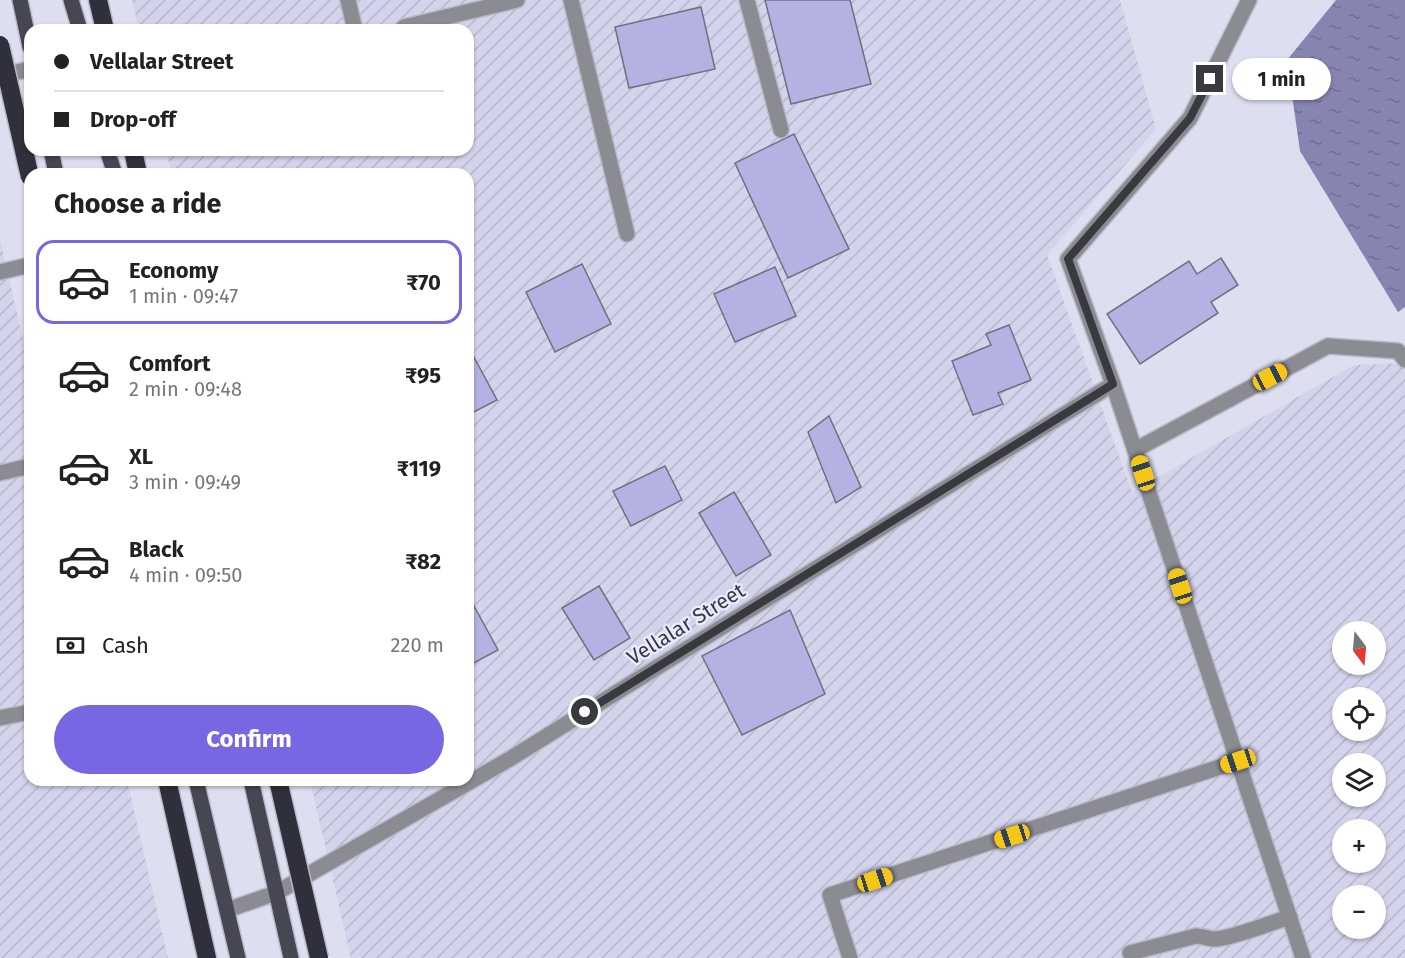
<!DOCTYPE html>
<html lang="en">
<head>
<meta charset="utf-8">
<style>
  :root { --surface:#fff; --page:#f6f6f6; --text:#222; --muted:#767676; --line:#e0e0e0; --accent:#7867e2 }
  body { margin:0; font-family:"Fira Sans",sans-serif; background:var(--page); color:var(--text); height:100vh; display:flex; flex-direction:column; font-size:22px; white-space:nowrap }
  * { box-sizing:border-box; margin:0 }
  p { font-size:20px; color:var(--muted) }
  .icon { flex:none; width:33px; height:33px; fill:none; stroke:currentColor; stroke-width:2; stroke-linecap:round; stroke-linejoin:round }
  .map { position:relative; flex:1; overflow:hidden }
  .drawer { position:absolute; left:24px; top:168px; width:450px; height:618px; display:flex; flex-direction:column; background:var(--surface); border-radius:18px; box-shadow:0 2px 4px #0004 }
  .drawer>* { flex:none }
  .guide { position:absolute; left:24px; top:24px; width:450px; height:132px; border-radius:18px; box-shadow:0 2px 4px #0004; display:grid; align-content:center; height:132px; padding:0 30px; background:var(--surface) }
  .needle { width:39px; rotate:164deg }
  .tools { position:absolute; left:1332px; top:621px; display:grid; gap:12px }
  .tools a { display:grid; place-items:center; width:54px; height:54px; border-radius:50%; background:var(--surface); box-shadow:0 2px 4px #0004; font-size:30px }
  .end { position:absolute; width:27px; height:27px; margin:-14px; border:8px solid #393940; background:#fff; box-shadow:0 0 0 3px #fff }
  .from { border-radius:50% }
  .bubble { position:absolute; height:42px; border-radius:21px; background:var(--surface); box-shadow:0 2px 4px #0004; font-size:20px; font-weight:700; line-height:42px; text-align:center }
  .car { position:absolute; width:18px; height:36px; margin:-18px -9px; border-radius:8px; box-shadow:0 0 4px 2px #0007; background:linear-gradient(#f5c518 24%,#345 0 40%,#f5c518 0 76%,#345 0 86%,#f5c518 0) }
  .guide b { display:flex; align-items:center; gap:21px; height:57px; font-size:22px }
  .guide b+b { border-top:2px solid var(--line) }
  .guide i { width:15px; height:15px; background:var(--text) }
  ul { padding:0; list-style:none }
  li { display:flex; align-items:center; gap:18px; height:84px; margin:0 12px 9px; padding:0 18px; border:3px solid transparent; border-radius:18px }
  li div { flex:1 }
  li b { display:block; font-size:22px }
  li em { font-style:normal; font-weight:700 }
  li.active { border-color:var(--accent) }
  li>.icon { width:54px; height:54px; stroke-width:1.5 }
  h2 { padding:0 30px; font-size:27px; line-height:72px }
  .pay { display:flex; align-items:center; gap:15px; height:66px; padding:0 30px; font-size:22px }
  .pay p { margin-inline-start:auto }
  .button { display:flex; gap:12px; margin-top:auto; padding:12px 30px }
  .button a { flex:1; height:69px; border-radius:36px; background:var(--accent); color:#fff; font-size:24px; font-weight:700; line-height:69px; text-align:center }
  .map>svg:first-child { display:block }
  .industrial { fill:url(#industrial-furrows); fill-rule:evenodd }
  .water { fill:url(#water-ripples) }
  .building { fill:#b3b2e2; stroke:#70707f; stroke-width:1.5 }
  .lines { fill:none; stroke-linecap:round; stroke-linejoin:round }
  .minor-casing { stroke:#b9bac8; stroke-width:18 }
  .major-casing { stroke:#b9bac8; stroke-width:18 }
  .highway-casing { stroke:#b9bac8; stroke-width:21 }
  .minor { stroke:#8b8b92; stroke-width:15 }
  .major { stroke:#474753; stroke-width:15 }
  .highway { stroke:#30303d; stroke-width:18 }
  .highway-bridge-casing { stroke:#b9bac8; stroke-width:21; stroke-linecap:butt }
  .highway-bridge { stroke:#30303d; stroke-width:18 }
  .route { stroke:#393940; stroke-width:8 }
  .labels { text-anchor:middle; stroke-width:4.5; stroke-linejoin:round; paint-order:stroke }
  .street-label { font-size:21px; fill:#393940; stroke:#ebebfd }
</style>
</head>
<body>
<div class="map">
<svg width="1405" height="958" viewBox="0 0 1405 958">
  <defs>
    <pattern id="industrial-furrows" width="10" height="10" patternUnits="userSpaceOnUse" patternTransform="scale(1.5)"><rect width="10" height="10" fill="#d3d3ec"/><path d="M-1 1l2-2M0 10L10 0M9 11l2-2" fill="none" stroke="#b6b6cb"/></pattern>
    <pattern id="water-ripples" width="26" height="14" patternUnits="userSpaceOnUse" patternTransform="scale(1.5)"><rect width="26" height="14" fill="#8685b2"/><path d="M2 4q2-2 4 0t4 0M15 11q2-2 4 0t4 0" fill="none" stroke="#6f6e92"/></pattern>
  </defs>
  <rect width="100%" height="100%" fill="#dddeef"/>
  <g class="industrial">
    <path d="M 132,0 L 1120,0 L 1156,129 L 1047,255 L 1132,492 L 1354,365 L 1405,363 L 1405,958 L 351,958 L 310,780 L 468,780 L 468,174 L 172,174 L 166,150 L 468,150 L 468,30 L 139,30 ZM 1342,632 L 1376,632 L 1376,664 L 1342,664 ZM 1342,698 L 1376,698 L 1376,730 L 1342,730 ZM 1342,764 L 1376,764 L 1376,796 L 1342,796 ZM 1342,830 L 1376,830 L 1376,862 L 1342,862 ZM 1342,896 L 1376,896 L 1376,928 L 1342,928 Z"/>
    <polygon points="0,240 30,368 30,780 127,780 168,958 0,958"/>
  </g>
  <polygon class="water" points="1336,0 1405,0 1405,307 1398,312 1300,151 1287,60"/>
  <g class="building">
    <polygon points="765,0 850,0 871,84 791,104"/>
    <polygon points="701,7 715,69 629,88 615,27"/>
    <polygon points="794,134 849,249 788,278 735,163"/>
    <polygon points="1221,258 1238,285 1211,302 1218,313 1140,364 1107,314 1189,261 1197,274"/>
    <polygon points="582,264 611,324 555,352 526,292"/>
    <polygon points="775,267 796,316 735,342 714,294"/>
    <polygon points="1009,325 1031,380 998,393 1003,404 973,415 952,361 991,345 986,334"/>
    <polygon points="468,346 497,400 468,415"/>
    <polygon points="829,416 861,487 836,503 808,432"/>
    <polygon points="665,466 682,500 631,526 613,491"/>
    <polygon points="734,492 771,555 736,576 699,513"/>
    <polygon points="599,586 630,638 594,660 562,608"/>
    <polygon points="468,595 498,650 468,666"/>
    <polygon points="790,610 825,694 742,735 702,656"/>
  </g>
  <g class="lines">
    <defs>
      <g id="minor">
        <polyline points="348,0 355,30"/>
        <polyline points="571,0 627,234"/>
        <polyline points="747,0 781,130"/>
        <polyline points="1249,0 1190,118 1068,259 1113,384 1303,958"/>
        <polyline points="401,30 404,27 517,0"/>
        <polyline points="0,76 30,69"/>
        <polyline points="0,272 30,265"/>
        <polyline points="1135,450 1328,346 1398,351 1405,360"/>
        <polyline points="0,473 30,466"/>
        <polyline points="0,718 30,712"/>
        <polyline points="227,910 276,893 508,760 1113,384"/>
        <path d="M 1130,953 L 1196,936 C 1203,936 1209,939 1215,939 C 1230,939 1273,922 1290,917"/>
        <polyline points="850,958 830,895 1238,761"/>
      </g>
      <g id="major">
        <polyline points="20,0 30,47"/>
        <polyline points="71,0 80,30"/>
        <polyline points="51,150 56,174"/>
        <polyline points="107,150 115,174"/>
        <polyline points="196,780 238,958"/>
        <polyline points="251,780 291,958"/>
      </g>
      <g id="highway">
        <polyline points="98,0 105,30"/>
        <polyline points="133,150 138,174"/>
        <polyline points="167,780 207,958"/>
      </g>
    </defs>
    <use href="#minor" class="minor-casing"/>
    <use href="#major" class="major-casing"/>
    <use href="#highway" class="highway-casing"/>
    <use href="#minor" class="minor"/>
    <use href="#major" class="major"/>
    <use href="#highway" class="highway"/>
    <defs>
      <g id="highway-bridge">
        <polyline points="0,45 30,177"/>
        <polyline points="278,780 319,958"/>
      </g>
    </defs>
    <use href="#highway-bridge" class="highway-bridge-casing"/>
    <use href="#highway-bridge" class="highway-bridge"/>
  </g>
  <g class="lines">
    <polyline class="route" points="585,712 1113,384 1068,259 1190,118 1210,79"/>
  </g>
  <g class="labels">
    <g class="street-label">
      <text transform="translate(686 624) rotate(-32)" y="7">Vellalar Street</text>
    </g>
  </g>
</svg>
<div class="tools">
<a><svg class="needle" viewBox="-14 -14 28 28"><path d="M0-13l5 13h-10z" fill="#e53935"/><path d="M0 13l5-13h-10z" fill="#767676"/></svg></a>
<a><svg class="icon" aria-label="locate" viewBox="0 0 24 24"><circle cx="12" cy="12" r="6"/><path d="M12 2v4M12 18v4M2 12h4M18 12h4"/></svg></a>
<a><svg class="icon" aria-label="layers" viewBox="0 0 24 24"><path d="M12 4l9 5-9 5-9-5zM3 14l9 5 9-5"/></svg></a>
<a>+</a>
<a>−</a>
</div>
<i class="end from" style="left:585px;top:712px"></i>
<i class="end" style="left:1210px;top:79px"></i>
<div class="bubble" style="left:1232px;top:58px;width:99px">1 min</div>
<i class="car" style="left:1270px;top:377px;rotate:62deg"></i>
<i class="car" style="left:1143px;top:473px;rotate:342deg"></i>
<i class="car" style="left:1180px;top:586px;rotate:342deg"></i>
<i class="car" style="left:1238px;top:761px;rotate:252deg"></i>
<i class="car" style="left:1012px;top:836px;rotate:252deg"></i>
<i class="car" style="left:875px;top:880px;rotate:72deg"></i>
<div class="guide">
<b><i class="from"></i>Vellalar Street</b>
<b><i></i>Drop-off</b>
</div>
<section class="drawer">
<h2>Choose a ride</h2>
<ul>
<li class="active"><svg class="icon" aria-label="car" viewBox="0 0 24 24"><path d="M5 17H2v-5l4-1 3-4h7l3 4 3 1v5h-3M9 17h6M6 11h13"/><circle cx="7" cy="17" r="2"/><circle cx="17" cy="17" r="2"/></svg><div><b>Economy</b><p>1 min · 09:47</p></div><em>₹70</em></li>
<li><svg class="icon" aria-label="car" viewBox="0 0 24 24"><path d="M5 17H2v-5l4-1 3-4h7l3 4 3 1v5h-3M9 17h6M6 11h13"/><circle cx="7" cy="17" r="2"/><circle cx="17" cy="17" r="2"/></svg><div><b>Comfort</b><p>2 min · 09:48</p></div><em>₹95</em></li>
<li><svg class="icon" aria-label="car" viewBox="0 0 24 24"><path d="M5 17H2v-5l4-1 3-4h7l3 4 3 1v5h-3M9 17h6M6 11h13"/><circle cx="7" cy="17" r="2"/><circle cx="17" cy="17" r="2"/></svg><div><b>XL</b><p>3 min · 09:49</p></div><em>₹119</em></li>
<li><svg class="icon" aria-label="car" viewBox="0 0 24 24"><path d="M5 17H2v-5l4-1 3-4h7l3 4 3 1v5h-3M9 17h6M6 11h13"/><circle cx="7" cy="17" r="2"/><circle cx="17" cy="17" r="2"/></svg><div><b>Black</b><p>4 min · 09:50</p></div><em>₹82</em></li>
</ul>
<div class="pay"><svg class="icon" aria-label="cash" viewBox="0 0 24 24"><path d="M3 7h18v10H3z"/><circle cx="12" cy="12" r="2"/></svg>Cash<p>220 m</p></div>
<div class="button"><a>Confirm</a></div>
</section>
</div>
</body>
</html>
